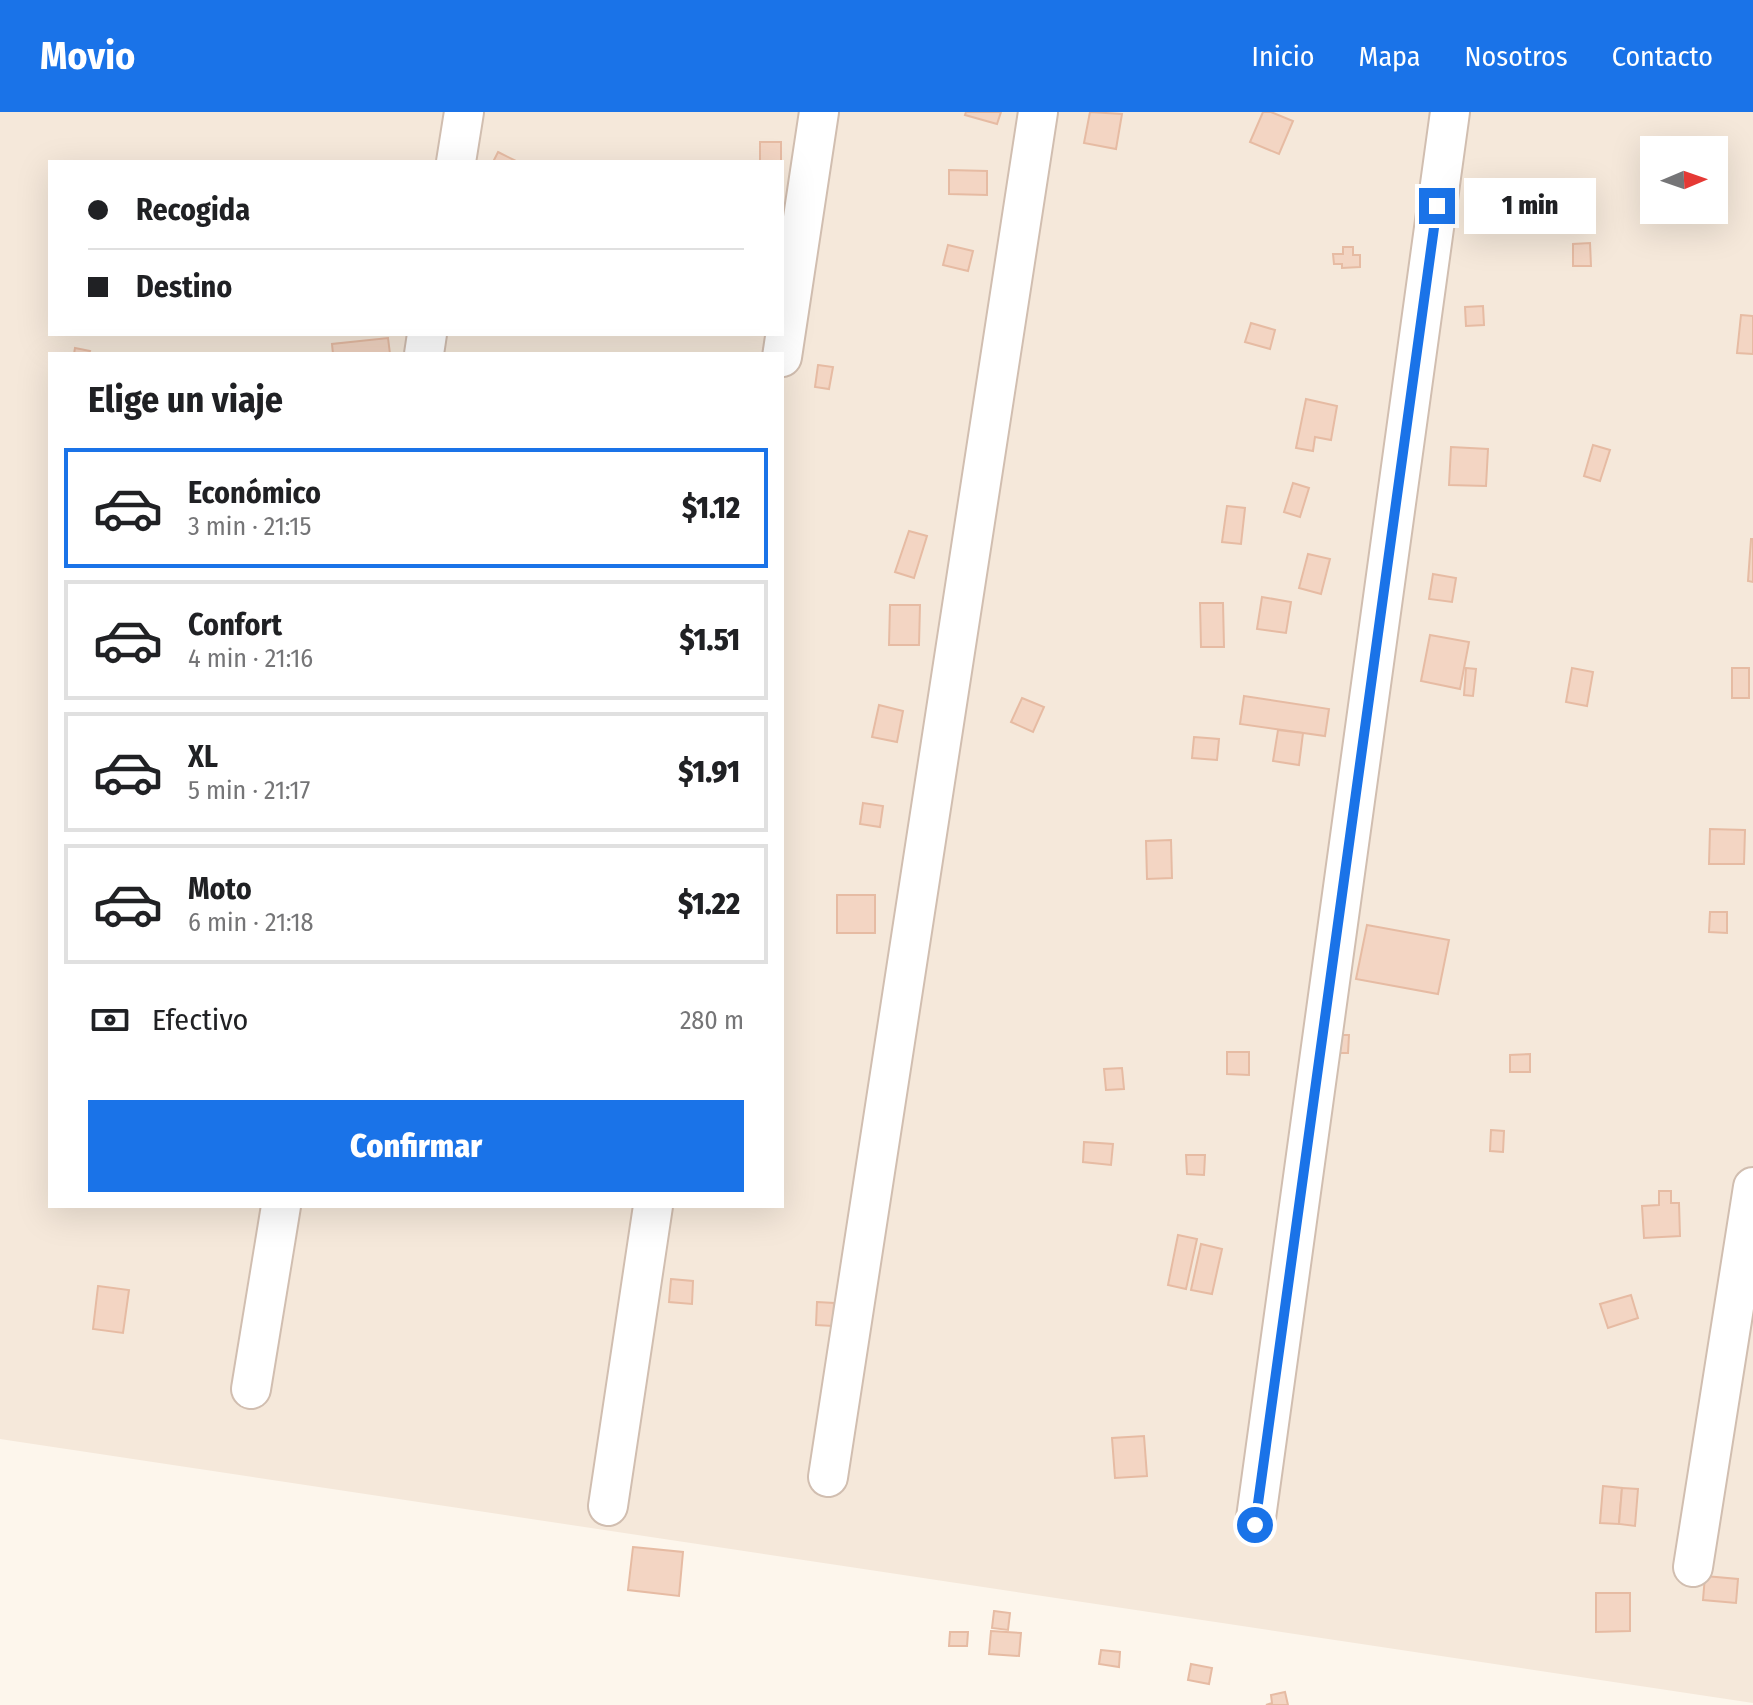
<!DOCTYPE html>
<html lang="es">
<head>
<meta charset="utf-8">
<style>
  :root { --surface:#fff; --page:#f6f6f6; --text:#202124; --muted:#757577; --line:#e0e0e0; --accent:#1a73e8 }
  body { margin:0; font-family:"Fira Sans Condensed",sans-serif; background:var(--page); color:var(--text); height:100vh; display:flex; flex-direction:column; font-size:30px; white-space:nowrap }
  * { box-sizing:border-box; margin:0 }
  p { font-size:26px; color:var(--muted) }
  .icon { flex:none; width:44px; height:44px; fill:none; stroke:currentColor; stroke-width:2; stroke-linecap:round; stroke-linejoin:round }
  .map { position:relative; flex:1; overflow:hidden }
  .panel { position:absolute; left:48px; top:240px; width:736px; height:856px; display:flex; flex-direction:column; background:var(--surface); border-radius:0px; box-shadow:0 8px 32px #0002 }
  .panel>* { flex:none }
  .guide { position:absolute; left:48px; top:48px; width:736px; height:176px; border-radius:0px; box-shadow:0 8px 32px #0002; display:grid; align-content:center; height:176px; padding:0 40px; background:var(--surface) }
  .needle { width:52px; rotate:88deg }
  .buttons { position:absolute; left:1640px; top:24px; display:grid; gap:16px }
  .buttons a { display:grid; place-items:center; width:88px; height:88px; border-radius:0px; background:var(--surface); box-shadow:0 8px 32px #0002; font-size:40px }
  .end { position:absolute; width:36px; height:36px; margin:-18px; border:10px solid #1a73e8; background:#fff; box-shadow:0 0 0 4px #fff }
  .from { border-radius:50% }
  .bubble { position:absolute; height:56px; border-radius:0px; background:var(--surface); box-shadow:0 8px 32px #0002; font-size:26px; font-weight:800; line-height:56px; text-align:center }
  .guide b { display:flex; align-items:center; gap:28px; height:76px; font-size:30px }
  .guide b+b { border-top:2px solid var(--line) }
  .guide i { width:20px; height:20px; background:var(--text) }
  ul { padding:0; list-style:none }
  li { display:flex; align-items:center; gap:24px; height:120px; margin:0 16px 12px; padding:0 24px; border:4px solid var(--line); border-radius:0px }
  li div { flex:1 }
  li b { display:block; font-size:30px }
  li em { font-style:normal; font-weight:800 }
  li.current { border-color:var(--accent) }
  li>.icon { width:72px; height:72px; stroke-width:1.5 }
  h2 { padding:0 40px; font-size:36px; line-height:96px }
  .pay { display:flex; align-items:center; gap:20px; height:88px; padding:0 40px; font-size:30px }
  .pay p { margin-inline-start:auto }
  .action { display:flex; gap:16px; margin-top:auto; padding:16px 40px }
  .action a { flex:1; height:92px; border-radius:0px; background:var(--accent); color:#fff; font-size:32px; font-weight:800; line-height:92px; text-align:center }
  header { display:flex; align-items:center; gap:48px; box-sizing:border-box; height:112px; padding:0 40px; background:var(--accent); color:#fff }
  header strong { font-size:38px }
  nav { display:flex; gap:44px; margin-inline-start:auto; font-size:28px }
  .map>svg:first-child { display:block }
  .residential { fill:#f5e8da; fill-rule:evenodd }
  .building { fill:#f3d5c3; stroke:#e6bba3; stroke-width:2 }
  .lines { fill:none; stroke-linecap:round; stroke-linejoin:round }
  .minor-casing { stroke:#d1beb0; stroke-width:42 }
  .minor { stroke:#fff; stroke-width:38 }
  .route { stroke:#1a73e8; stroke-width:10 }
</style>
</head>
<body>
<header>
<strong>Movio</strong>
<nav><a>Inicio</a><a>Mapa</a><a>Nosotros</a><a>Contacto</a></nav>
</header>
<div class="map">
<svg width="1753" height="1593" viewBox="0 0 1753 1593">
  <rect width="100%" height="100%" fill="#fdf6ec"/>
  <path class="residential" d="M 0,0 L 1753,0 L 1753,1591 L 0,1327 ZM 1654,38 L 1714,38 L 1714,98 L 1654,98 ZM 50,50 L 782,50 L 782,222 L 50,222 ZM 50,242 L 782,242 L 782,1094 L 50,1094 Z"/>
  <g class="building">
    <polygon points="966,0 1001,0 997,12 965,3"/>
    <polygon points="1090,0 1122,2 1116,37 1084,31"/>
    <polygon points="1263,0 1271,0 1293,9 1279,42 1250,30"/>
    <polygon points="1669,29 1682,31 1680,38 1667,38"/>
    <rect x="760" y="30" width="21" height="20"/>
    <polygon points="498,40 518,50 493,50"/>
    <polygon points="949,58 987,59 987,83 949,82"/>
    <polygon points="1524,68 1541,76 1530,99 1513,92"/>
    <polygon points="1590,131 1591,154 1573,154 1573,132"/>
    <polygon points="948,133 973,139 968,159 943,153"/>
    <polygon points="1343,135 1353,135 1353,143 1360,143 1360,155 1342,156 1342,152 1334,152 1333,142 1343,142"/>
    <polygon points="1483,194 1484,213 1466,214 1465,195"/>
    <polygon points="1741,203 1753,204 1753,242 1737,241"/>
    <polygon points="1251,211 1275,218 1270,237 1245,230"/>
    <polygon points="388,226 390,242 333,242 332,232"/>
    <polygon points="75,236 90,239 89,242 74,242"/>
    <polygon points="818,253 833,255 829,277 815,275"/>
    <polygon points="1306,287 1337,294 1331,328 1315,325 1313,339 1296,336"/>
    <polygon points="1593,333 1610,338 1600,369 1584,364"/>
    <polygon points="1451,335 1488,337 1486,374 1449,373"/>
    <polygon points="1293,371 1309,376 1300,405 1284,400"/>
    <polygon points="1227,394 1245,396 1241,432 1222,430"/>
    <polygon points="909,419 927,424 914,466 895,460"/>
    <polygon points="1751,427 1753,427 1753,470 1748,469"/>
    <polygon points="1308,442 1330,447 1321,482 1299,476"/>
    <polygon points="1433,462 1456,466 1452,490 1429,487"/>
    <polygon points="1262,485 1291,490 1286,521 1257,517"/>
    <polygon points="1200,491 1223,491 1224,535 1201,535"/>
    <polygon points="890,493 920,493 919,533 889,533"/>
    <polygon points="1430,523 1469,530 1460,577 1421,569"/>
    <polygon points="1466,556 1476,557 1473,584 1464,583"/>
    <polygon points="1572,556 1593,560 1587,594 1566,590"/>
    <rect x="1732" y="556" width="17" height="30"/>
    <polygon points="1244,584 1329,597 1325,624 1240,612"/>
    <polygon points="1022,586 1044,595 1033,620 1011,610"/>
    <polygon points="879,593 903,599 897,630 872,625"/>
    <polygon points="1278,618 1303,621 1299,653 1273,649"/>
    <polygon points="1194,625 1219,627 1217,648 1192,646"/>
    <polygon points="863,691 883,694 880,715 860,712"/>
    <polygon points="1710,717 1745,718 1744,752 1709,752"/>
    <polygon points="1171,728 1172,766 1147,767 1146,729"/>
    <rect x="837" y="783" width="38" height="38"/>
    <polygon points="1710,800 1727,800 1727,821 1709,820"/>
    <polygon points="1367,813 1449,828 1438,882 1356,867"/>
    <polygon points="1334,923 1349,923 1348,941 1334,941"/>
    <polygon points="1227,940 1249,940 1249,963 1227,962"/>
    <polygon points="1530,942 1530,960 1510,960 1510,943"/>
    <polygon points="1122,956 1124,977 1106,978 1104,957"/>
    <polygon points="1491,1018 1504,1019 1503,1040 1490,1039"/>
    <polygon points="1084,1030 1113,1032 1111,1053 1083,1050"/>
    <polygon points="1186,1043 1205,1043 1204,1063 1187,1062"/>
    <polygon points="1659,1079 1671,1079 1671,1091 1679,1091 1680,1124 1644,1126 1642,1094 1659,1093"/>
    <polygon points="1178,1123 1197,1127 1186,1177 1168,1173"/>
    <polygon points="1201,1132 1222,1137 1212,1182 1191,1178"/>
    <polygon points="671,1167 693,1169 692,1192 669,1190"/>
    <polygon points="98,1174 129,1178 123,1221 93,1217"/>
    <polygon points="1631,1183 1638,1206 1608,1216 1600,1192"/>
    <polygon points="817,1190 834,1191 833,1214 816,1213"/>
    <polygon points="1144,1324 1147,1364 1115,1366 1112,1326"/>
    <polygon points="1603,1374 1622,1376 1619,1412 1600,1411"/>
    <polygon points="1622,1376 1638,1377 1635,1414 1619,1412"/>
    <polygon points="633,1435 683,1440 679,1484 628,1478"/>
    <polygon points="1705,1464 1738,1467 1736,1491 1703,1488"/>
    <polygon points="1596,1481 1630,1481 1630,1519 1596,1520"/>
    <polygon points="994,1499 1010,1501 1008,1518 992,1516"/>
    <polygon points="991,1519 1021,1521 1019,1544 989,1542"/>
    <polygon points="950,1520 968,1520 967,1534 949,1534"/>
    <polygon points="1101,1538 1120,1540 1119,1555 1099,1552"/>
    <polygon points="1191,1552 1212,1556 1209,1572 1188,1568"/>
    <polygon points="1285,1580 1288,1593 1266,1593 1272,1591 1271,1583"/>
  </g>
  <g class="lines">
    <defs>
      <g id="minor">
        <polyline points="456,50 464,0"/>
        <polyline points="424,242 427,222"/>
        <polyline points="782,245 819,0"/>
        <polyline points="251,1277 281,1094"/>
        <polyline points="828,1365 1038,0"/>
        <polyline points="608,1394 653,1094"/>
        <polyline points="1255,1413 1450,0"/>
        <polyline points="1693,1455 1753,1075"/>
      </g>
    </defs>
    <use href="#minor" class="minor-casing"/>
    <use href="#minor" class="minor"/>
  </g>
  <g class="lines">
    <polyline class="route" points="1255,1413 1437,94"/>
  </g>
</svg>
<div class="buttons">
<a><svg class="needle" viewBox="-14 -14 28 28"><path d="M0-13l5 13h-10z" fill="#e53935"/><path d="M0 13l5-13h-10z" fill="#757577"/></svg></a>
</div>
<i class="end from" style="left:1255px;top:1413px"></i>
<i class="end" style="left:1437px;top:94px"></i>
<div class="bubble" style="left:1464px;top:66px;width:132px">1 min</div>
<div class="guide">
<b><i class="from"></i>Recogida</b>
<b><i></i>Destino</b>
</div>
<section class="panel">
<h2>Elige un viaje</h2>
<ul>
<li class="current"><svg class="icon" aria-label="car" viewBox="0 0 24 24"><path d="M5 17H2v-5l4-1 3-4h7l3 4 3 1v5h-3M9 17h6M6 11h13"/><circle cx="7" cy="17" r="2"/><circle cx="17" cy="17" r="2"/></svg><div><b>Económico</b><p>3 min · 21:15</p></div><em>$1.12</em></li>
<li><svg class="icon" aria-label="car" viewBox="0 0 24 24"><path d="M5 17H2v-5l4-1 3-4h7l3 4 3 1v5h-3M9 17h6M6 11h13"/><circle cx="7" cy="17" r="2"/><circle cx="17" cy="17" r="2"/></svg><div><b>Confort</b><p>4 min · 21:16</p></div><em>$1.51</em></li>
<li><svg class="icon" aria-label="car" viewBox="0 0 24 24"><path d="M5 17H2v-5l4-1 3-4h7l3 4 3 1v5h-3M9 17h6M6 11h13"/><circle cx="7" cy="17" r="2"/><circle cx="17" cy="17" r="2"/></svg><div><b>XL</b><p>5 min · 21:17</p></div><em>$1.91</em></li>
<li><svg class="icon" aria-label="car" viewBox="0 0 24 24"><path d="M5 17H2v-5l4-1 3-4h7l3 4 3 1v5h-3M9 17h6M6 11h13"/><circle cx="7" cy="17" r="2"/><circle cx="17" cy="17" r="2"/></svg><div><b>Moto</b><p>6 min · 21:18</p></div><em>$1.22</em></li>
</ul>
<div class="pay"><svg class="icon" aria-label="cash" viewBox="0 0 24 24"><path d="M3 7h18v10H3z"/><circle cx="12" cy="12" r="2"/></svg>Efectivo<p>280 m</p></div>
<div class="action"><a>Confirmar</a></div>
</section>
</div>
</body>
</html>
